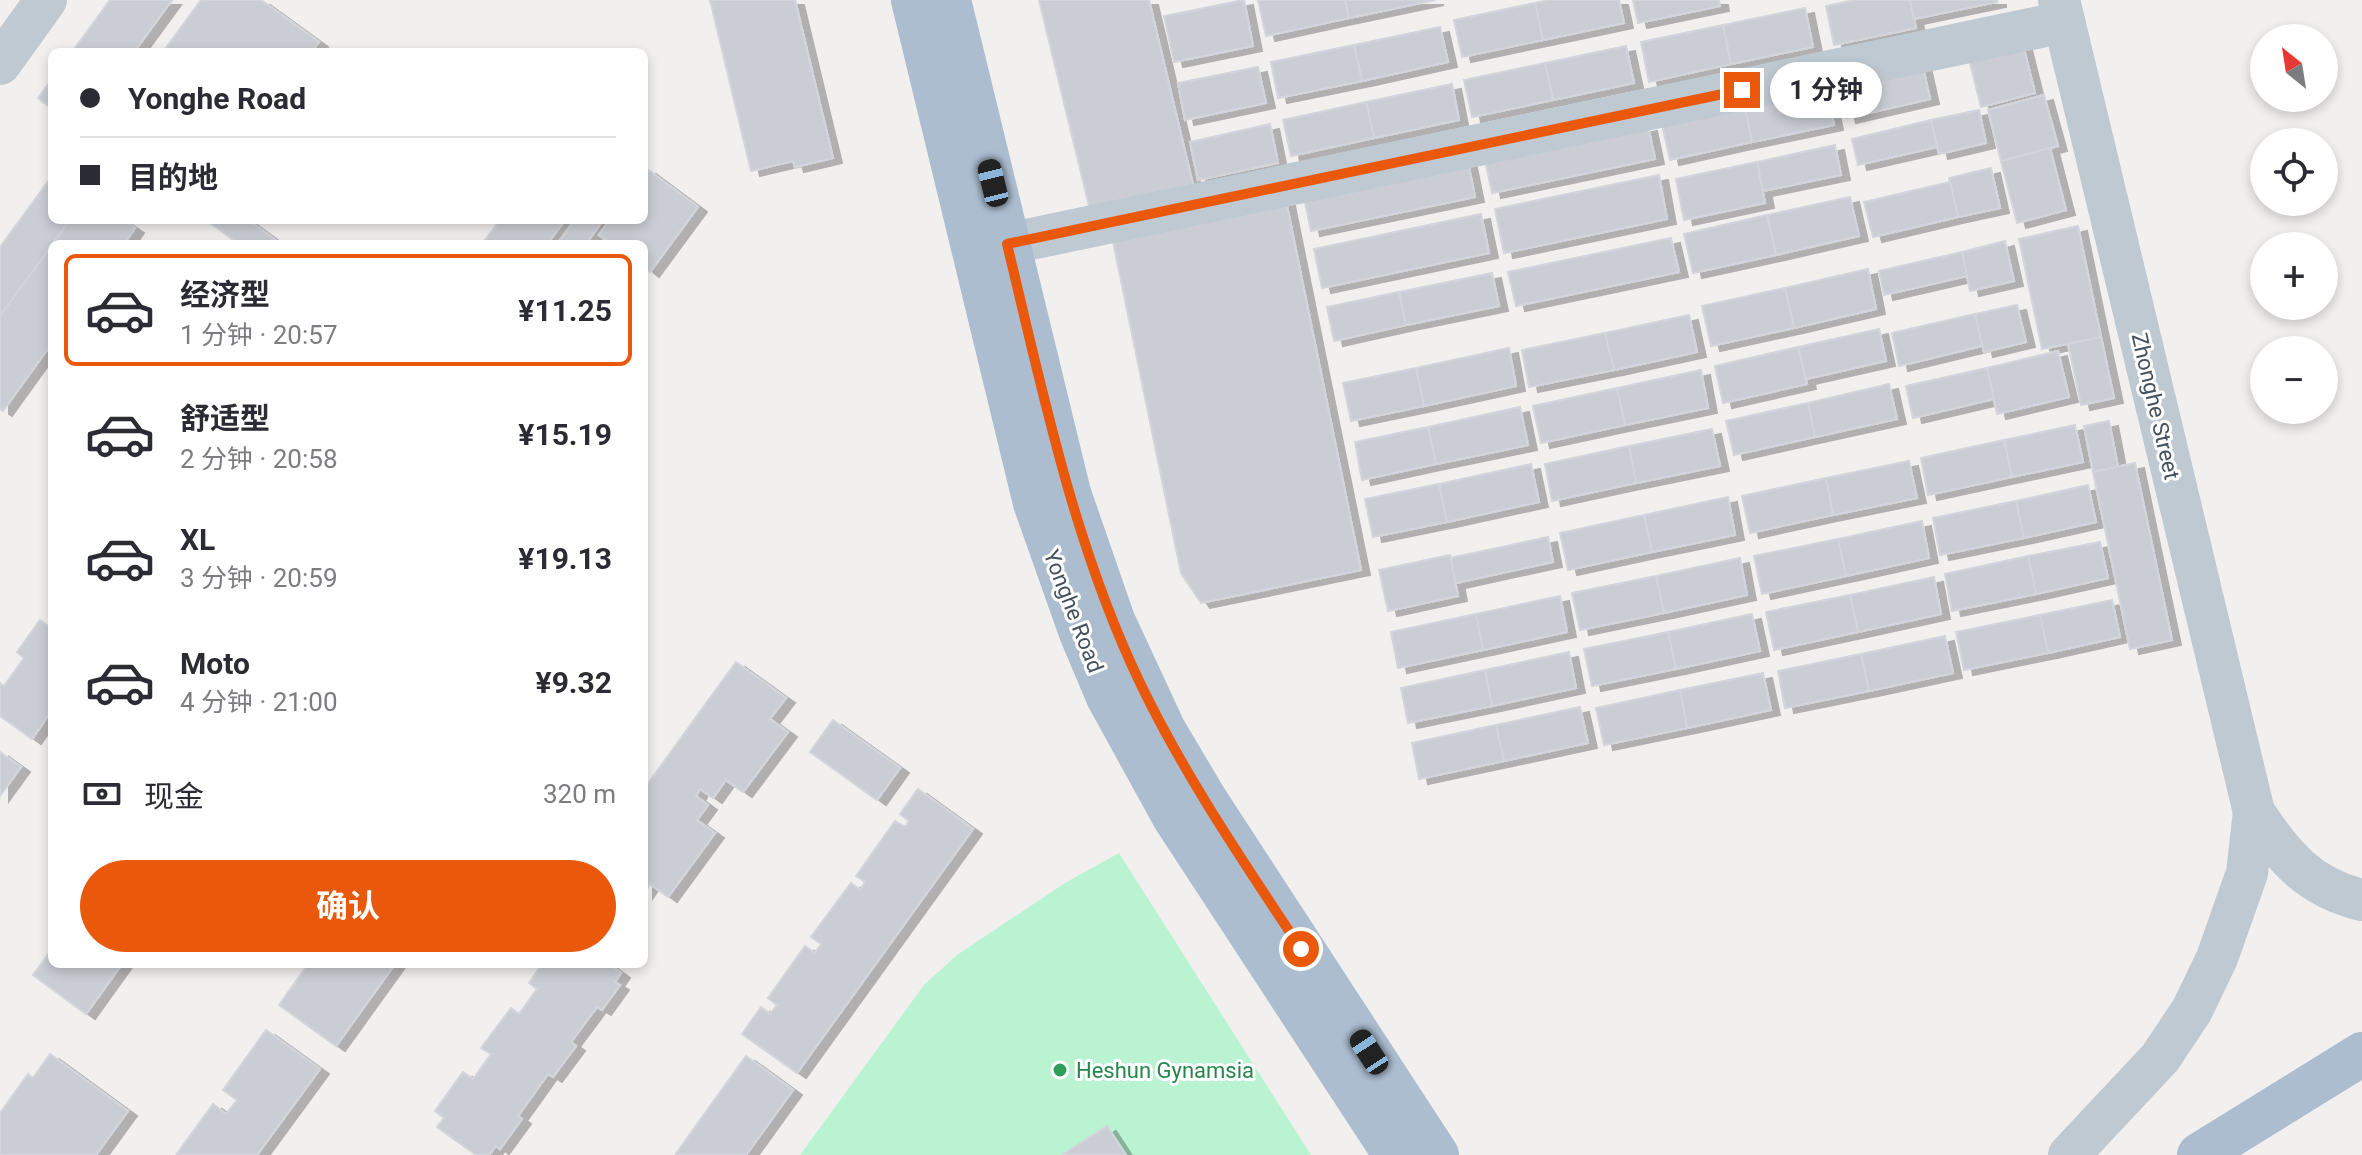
<!DOCTYPE html>
<html lang="zh">
<head>
<meta charset="utf-8">
<style>
  :root { --surface:#fff; --page:#f7f7f7; --text:#2b2b33; --muted:#7c7c81; --line:#e1e1e2; --accent:#ea580c }
  body { margin:0; font-family:Roboto,"Noto Sans SC",sans-serif; background:var(--page); color:var(--text); height:100vh; display:flex; flex-direction:column; font-size:30px; white-space:nowrap }
  * { box-sizing:border-box; margin:0 }
  p { font-size:26px; color:var(--muted) }
  .icon { flex:none; width:44px; height:44px; fill:none; stroke:currentColor; stroke-width:2; stroke-linecap:round; stroke-linejoin:round }
  .map { position:relative; flex:1; overflow:hidden }
  .panel { position:absolute; left:48px; top:240px; width:600px; height:728px; display:flex; flex-direction:column; background:var(--surface); border-radius:12px; box-shadow:0 4px 12px #0003 }
  .panel>* { flex:none }
  .banner { position:absolute; left:48px; top:48px; width:600px; height:176px; border-radius:12px; box-shadow:0 4px 12px #0003; display:grid; align-content:center; height:176px; padding:0 32px; background:var(--surface) }
  .needle { width:52px; rotate:330deg }
  .controls { position:absolute; left:2250px; top:24px; display:grid; gap:16px }
  .controls a { display:grid; place-items:center; width:88px; height:88px; border-radius:50%; background:var(--surface); box-shadow:0 4px 12px #0003; font-size:40px }
  .end { position:absolute; width:36px; height:36px; margin:-18px; border:10px solid #ea580c; background:#fff; box-shadow:0 0 0 4px #fff }
  .from { border-radius:50% }
  .bubble { position:absolute; height:56px; border-radius:28px; background:var(--surface); box-shadow:0 4px 12px #0003; font-size:26px; font-weight:700; line-height:56px; text-align:center }
  .car { position:absolute; width:24px; height:48px; margin:-24px -12px; border-radius:10px; box-shadow:0 0 6px 2px #0007; background:linear-gradient(#222 24%,#8ab4d8 0 40%,#222 0 76%,#8ab4d8 0 86%,#222 0) }
  .banner b { display:flex; align-items:center; gap:28px; height:76px; font-size:30px }
  .banner b+b { border-top:2px solid var(--line) }
  .banner i { width:20px; height:20px; background:var(--text) }
  ul { padding:14px 0 0; list-style:none }
  li { display:flex; align-items:center; gap:24px; height:112px; margin:0 16px 12px; padding:0 16px; border:4px solid transparent; border-radius:12px }
  li div { flex:1 }
  li b { display:block; font-size:30px }
  li em { font-style:normal; font-weight:700 }
  li.selected { border-color:var(--accent) }
  li>.icon { width:72px; height:72px; stroke-width:1.5 }
  .pay { display:flex; align-items:center; gap:20px; height:88px; padding:0 32px; font-size:30px }
  .pay p { margin-inline-start:auto }
  .primary-button { display:flex; gap:16px; margin-top:auto; padding:16px 32px }
  .primary-button a { flex:1; height:92px; border-radius:48px; background:var(--accent); color:#fff; font-size:32px; font-weight:700; line-height:92px; text-align:center }
  .map>svg:first-child { display:block }
  .green { fill:#b9f3d1 }
  .building { fill:#caced4; stroke:#d2d5db; stroke-width:2; filter:url(#shadow) }
  .lines { fill:none; stroke-linecap:round; stroke-linejoin:round }
  .minor { stroke:#bec9d2; stroke-width:42 }
  .major { stroke:#acbdd0; stroke-width:44 }
  .route { stroke:#ea580c; stroke-width:10 }
  .leisure-dot { fill:#2e9e5b; stroke:#fff; stroke-width:3 }
  .labels { text-anchor:middle; stroke-width:6; stroke-linejoin:round; paint-order:stroke }
  .street-label { font-size:22px; fill:#45525e; stroke:#fff }
  .leisure-label { font-size:22px; fill:#27864d; stroke:#fff; text-anchor:start }
</style>
</head>
<body>
<div class="map">
<svg width="2362" height="1155" viewBox="0 0 2362 1155">
  <defs>
    <filter id="shadow"><feDropShadow dx="9" dy="5" stdDeviation="0" flood-color="#0004"/></filter>
  </defs>
  <rect width="100%" height="100%" fill="#f2efef"/>
  <polygon class="green" points="1119,853 1311,1155 800,1155 924,985 957,955 1065,883"/>
  <g class="building">
    <polygon points="110,0 172,0 134,52 72,52"/>
    <polygon points="201,0 261,0 319,42 311,52 163,52"/>
    <polygon points="710,0 795,0 833,158 795,167 793,161 751,171"/>
    <polygon points="1039,0 1149,0 1193,185 1090,210"/>
    <polygon points="1244,0 1253,46 1174,62 1164,16"/>
    <polygon points="1258,0 1345,0 1349,18 1266,36"/>
    <polygon points="1345,0 1435,0 1349,18"/>
    <polygon points="1549,0 1619,0 1624,23 1543,40 1535,3"/>
    <polygon points="1633,0 1719,0 1720,6 1638,23"/>
    <polygon points="1855,0 1910,0 1916,28 1834,45 1826,6"/>
    <polygon points="1910,0 1997,0 1997,2 1914,19"/>
    <polygon points="1535,3 1543,40 1462,57 1454,20"/>
    <polygon points="1805,8 1813,47 1731,64 1723,25"/>
    <polygon points="1723,25 1731,64 1649,82 1641,42"/>
    <polygon points="1440,27 1448,62 1362,81 1354,45"/>
    <polygon points="1354,45 1362,81 1278,98 1271,62"/>
    <polygon points="2023,45 2035,93 1981,107 1969,59"/>
    <polygon points="1626,46 1634,83 1553,100 1545,63"/>
    <polygon points="1545,63 1553,100 1472,117 1464,80"/>
    <polygon points="1922,63 1930,99 1847,118 1838,83"/>
    <polygon points="1258,67 1266,103 1185,120 1178,83"/>
    <polygon points="52,79 52,109 38,98"/>
    <polygon points="1452,84 1459,120 1374,138 1366,102"/>
    <polygon points="1826,85 1834,125 1752,142 1744,103"/>
    <polygon points="2044,95 2058,146 2001,161 1988,110"/>
    <polygon points="1366,102 1374,138 1291,156 1283,120"/>
    <polygon points="1744,103 1752,142 1670,160 1661,120"/>
    <polygon points="1979,110 1986,143 1939,154 1931,120"/>
    <polygon points="1931,120 1937,147 1858,165 1852,139"/>
    <polygon points="1270,124 1278,163 1198,180 1190,142"/>
    <polygon points="1648,126 1655,159 1492,193 1485,160"/>
    <polygon points="1835,145 1841,175 1763,191 1757,162"/>
    <polygon points="2050,148 2066,210 2017,223 2001,161"/>
    <polygon points="1467,158 1475,197 1311,231 1303,193"/>
    <polygon points="1757,162 1765,203 1684,220 1676,179"/>
    <polygon points="1991,168 2000,208 1958,217 1949,178"/>
    <polygon points="647,169 698,207 650,272 644,267 644,244 612,244 599,235 610,220 644,220 644,174"/>
    <polygon points="1659,175 1667,219 1504,253 1495,209"/>
    <polygon points="52,176 52,220 123,220 128,224 113,244 52,244 52,328 0,400 0,247"/>
    <polygon points="1950,182 1958,217 1873,237 1864,202"/>
    <polygon points="1850,197 1859,236 1776,255 1767,215"/>
    <polygon points="1286,201 1361,570 1201,603 1181,573 1112,237"/>
    <polygon points="1481,214 1489,253 1322,288 1314,249"/>
    <polygon points="1767,215 1776,255 1693,273 1684,234"/>
    <polygon points="70,220 123,220 135,228 124,244 52,244"/>
    <polygon points="206,220 248,220 281,244 239,244"/>
    <polygon points="500,220 565,220 547,244 482,244"/>
    <polygon points="575,220 603,220 586,244 557,244"/>
    <polygon points="2078,226 2101,337 2042,349 2019,239"/>
    <polygon points="1671,238 1679,272 1516,306 1508,272"/>
    <polygon points="2005,241 2014,281 1970,291 1962,252"/>
    <polygon points="52,245 52,343 3,411 0,409 0,316"/>
    <polygon points="1962,252 1967,276 1884,295 1879,271"/>
    <polygon points="1868,269 1876,309 1794,328 1785,288"/>
    <polygon points="1492,273 1499,306 1406,325 1399,292"/>
    <polygon points="1785,288 1794,328 1711,346 1702,306"/>
    <polygon points="1399,292 1406,325 1334,341 1327,307"/>
    <polygon points="2017,305 2026,342 1984,352 1975,314"/>
    <polygon points="1975,314 1982,346 1899,366 1892,333"/>
    <polygon points="1689,315 1697,352 1614,370 1605,333"/>
    <polygon points="1879,329 1886,361 1806,379 1798,347"/>
    <polygon points="1605,333 1614,370 1529,387 1522,350"/>
    <polygon points="2101,337 2114,398 2081,405 2068,344"/>
    <polygon points="1798,347 1807,384 1723,403 1715,366"/>
    <polygon points="1509,348 1516,386 1424,406 1416,368"/>
    <polygon points="2058,351 2069,397 1997,414 1987,368"/>
    <polygon points="1416,368 1424,406 1351,421 1343,383"/>
    <polygon points="1987,368 1994,399 1913,418 1906,386"/>
    <polygon points="1701,370 1708,408 1625,425 1617,388"/>
    <polygon points="1889,384 1897,419 1815,437 1808,403"/>
    <polygon points="1617,388 1625,425 1541,443 1533,406"/>
    <polygon points="1808,403 1815,437 1734,455 1726,421"/>
    <polygon points="1520,407 1528,445 1436,464 1428,427"/>
    <polygon points="2109,421 2118,467 2093,472 2084,426"/>
    <polygon points="2075,425 2083,462 2012,477 2004,440"/>
    <polygon points="1428,427 1436,464 1362,480 1355,442"/>
    <polygon points="1712,429 1720,466 1636,483 1629,446"/>
    <polygon points="2004,440 2012,477 1928,495 1921,458"/>
    <polygon points="1629,446 1636,483 1552,501 1545,464"/>
    <polygon points="1909,461 1917,498 1833,515 1826,478"/>
    <polygon points="2135,463 2172,640 2130,649 2093,472"/>
    <polygon points="1531,464 1539,502 1447,522 1439,484"/>
    <polygon points="1826,478 1833,515 1750,533 1742,496"/>
    <polygon points="1439,484 1447,522 1373,537 1365,499"/>
    <polygon points="2088,485 2096,522 2024,538 2016,501"/>
    <polygon points="1728,497 1735,535 1652,552 1644,515"/>
    <polygon points="2016,501 2024,538 1940,555 1933,518"/>
    <polygon points="1644,515 1652,552 1568,570 1560,533"/>
    <polygon points="1922,521 1929,558 1846,576 1838,539"/>
    <polygon points="1548,537 1553,562 1456,583 1450,558"/>
    <polygon points="1838,539 1846,576 1762,594 1754,556"/>
    <polygon points="2100,542 2108,578 2036,594 2028,556"/>
    <polygon points="1450,555 1458,596 1388,611 1379,570"/>
    <polygon points="2028,556 2036,594 1952,611 1945,574"/>
    <polygon points="1740,558 1747,595 1664,613 1656,576"/>
    <polygon points="1656,576 1664,613 1580,630 1572,593"/>
    <polygon points="1934,577 1941,614 1858,632 1850,595"/>
    <polygon points="1850,595 1858,632 1774,650 1766,612"/>
    <polygon points="1560,596 1567,632 1483,650 1476,614"/>
    <polygon points="2112,600 2120,637 2048,653 2040,615"/>
    <polygon points="1476,614 1483,650 1398,668 1391,632"/>
    <polygon points="1752,614 1760,651 1676,669 1668,632"/>
    <polygon points="2040,615 2048,653 1964,670 1956,632"/>
    <polygon points="40,620 48,626 52,620 52,710 32,739 0,716 0,683 4,686 24,658 17,652"/>
    <polygon points="1668,632 1676,669 1592,686 1584,649"/>
    <polygon points="1945,636 1953,673 1869,691 1861,654"/>
    <polygon points="1569,652 1576,688 1492,706 1485,670"/>
    <polygon points="1861,654 1869,691 1785,708 1778,671"/>
    <polygon points="736,662 786,698 770,719 788,732 743,792 726,780 713,798 700,789 696,796 708,805 697,820 715,833 668,897 650,884 644,893 644,789"/>
    <polygon points="1485,670 1492,706 1408,723 1401,688"/>
    <polygon points="1763,673 1771,710 1687,728 1680,690"/>
    <polygon points="1680,690 1687,728 1604,745 1596,708"/>
    <polygon points="1580,707 1588,743 1504,761 1496,725"/>
    <polygon points="833,720 900,768 877,800 810,752"/>
    <polygon points="1496,725 1504,761 1419,779 1412,743"/>
    <polygon points="0,752 21,767 0,796"/>
    <polygon points="918,789 973,829 797,1073 742,1034 761,1007 770,1014 777,1005 768,998 805,946 815,953 821,944 811,937 851,883 860,890 865,882 856,876 895,821 905,827 909,821 900,814"/>
    <polygon points="52,949 52,964 122,964 86,1014 33,975"/>
    <polygon points="308,964 395,964 336,1046 279,1005"/>
    <polygon points="542,964 609,964 621,973 615,982 620,985 602,1010 597,1007 571,1042 576,1046 553,1077 548,1074 518,1116 522,1119 500,1149 496,1146 489,1155 476,1155 437,1127 444,1118 435,1111 463,1072 473,1079 491,1054 481,1048 511,1008 519,1014 537,989 529,983"/>
    <polygon points="266,1030 320,1069 257,1155 176,1155 213,1104 226,1114 237,1100 223,1090"/>
    <polygon points="50,1054 128,1111 96,1155 0,1155 0,1113 28,1074 33,1078"/>
    <polygon points="746,1056 793,1090 746,1155 675,1155"/>
    <polygon points="1107,1126 1126,1155 1062,1155"/>
  </g>
  <g class="lines">
    <g class="minor">
      <path d="M 2059,0 L 2254,812 C 2283,856 2308,887 2362,900"/>
      <polyline points="0,64 46,0"/>
      <polyline points="1007,244 2064,22"/>
      <polyline points="2069,1155 2160,1058 2192,1010 2217,958 2247,873 2254,812"/>
    </g>
    <g class="major">
      <polyline points="913,0 1035,503 1081,633 1108,697 1174,817 1395,1155"/>
      <polyline points="949,0 1069,493 1113,620 1164,730 1205,799 1437,1155"/>
      <polyline points="2199,1155 2362,1054"/>
    </g>
  </g>
  <g class="lines">
    <path class="route" d="M 1301,949 C 1245,864 1186,778 1141,685 C 1074,546 1043,393 1007,244 L 1742,90"/>
  </g>
  <circle class="leisure-dot" cx="1060" cy="1070" r="8"/>
  <g class="labels">
    <g class="street-label">
      <text transform="translate(2156 406) rotate(77)" y="8">Zhonghe Street</text>
      <text transform="translate(1074 611) rotate(69)" y="8">Yonghe Road</text>
    </g>
    <g class="leisure-label">
      <text x="1076" y="1078">Heshun Gynamsia</text>
    </g>
  </g>
</svg>
<div class="controls">
<a><svg class="needle" viewBox="-14 -14 28 28"><path d="M0-13l5 13h-10z" fill="#e53935"/><path d="M0 13l5-13h-10z" fill="#7c7c81"/></svg></a>
<a><svg class="icon" aria-label="locate" viewBox="0 0 24 24"><circle cx="12" cy="12" r="6"/><path d="M12 2v4M12 18v4M2 12h4M18 12h4"/></svg></a>
<a>+</a>
<a>−</a>
</div>
<i class="end from" style="left:1301px;top:949px"></i>
<i class="end" style="left:1742px;top:90px"></i>
<div class="bubble" style="left:1770px;top:62px;width:112px">1 分钟</div>
<i class="car" style="left:993px;top:183px;rotate:346deg"></i>
<i class="car" style="left:1369px;top:1052px;rotate:327deg"></i>
<div class="banner">
<b><i class="from"></i>Yonghe Road</b>
<b><i></i>目的地</b>
</div>
<section class="panel">
<ul>
<li class="selected"><svg class="icon" aria-label="car" viewBox="0 0 24 24"><path d="M5 17H2v-5l4-1 3-4h7l3 4 3 1v5h-3M9 17h6M6 11h13"/><circle cx="7" cy="17" r="2"/><circle cx="17" cy="17" r="2"/></svg><div><b>经济型</b><p>1 分钟 · 20:57</p></div><em>¥11.25</em></li>
<li><svg class="icon" aria-label="car" viewBox="0 0 24 24"><path d="M5 17H2v-5l4-1 3-4h7l3 4 3 1v5h-3M9 17h6M6 11h13"/><circle cx="7" cy="17" r="2"/><circle cx="17" cy="17" r="2"/></svg><div><b>舒适型</b><p>2 分钟 · 20:58</p></div><em>¥15.19</em></li>
<li><svg class="icon" aria-label="car" viewBox="0 0 24 24"><path d="M5 17H2v-5l4-1 3-4h7l3 4 3 1v5h-3M9 17h6M6 11h13"/><circle cx="7" cy="17" r="2"/><circle cx="17" cy="17" r="2"/></svg><div><b>XL</b><p>3 分钟 · 20:59</p></div><em>¥19.13</em></li>
<li><svg class="icon" aria-label="car" viewBox="0 0 24 24"><path d="M5 17H2v-5l4-1 3-4h7l3 4 3 1v5h-3M9 17h6M6 11h13"/><circle cx="7" cy="17" r="2"/><circle cx="17" cy="17" r="2"/></svg><div><b>Moto</b><p>4 分钟 · 21:00</p></div><em>¥9.32</em></li>
</ul>
<div class="pay"><svg class="icon" aria-label="cash" viewBox="0 0 24 24"><path d="M3 7h18v10H3z"/><circle cx="12" cy="12" r="2"/></svg>现金<p>320 m</p></div>
<div class="primary-button"><a>确认</a></div>
</section>
</div>
</body>
</html>
